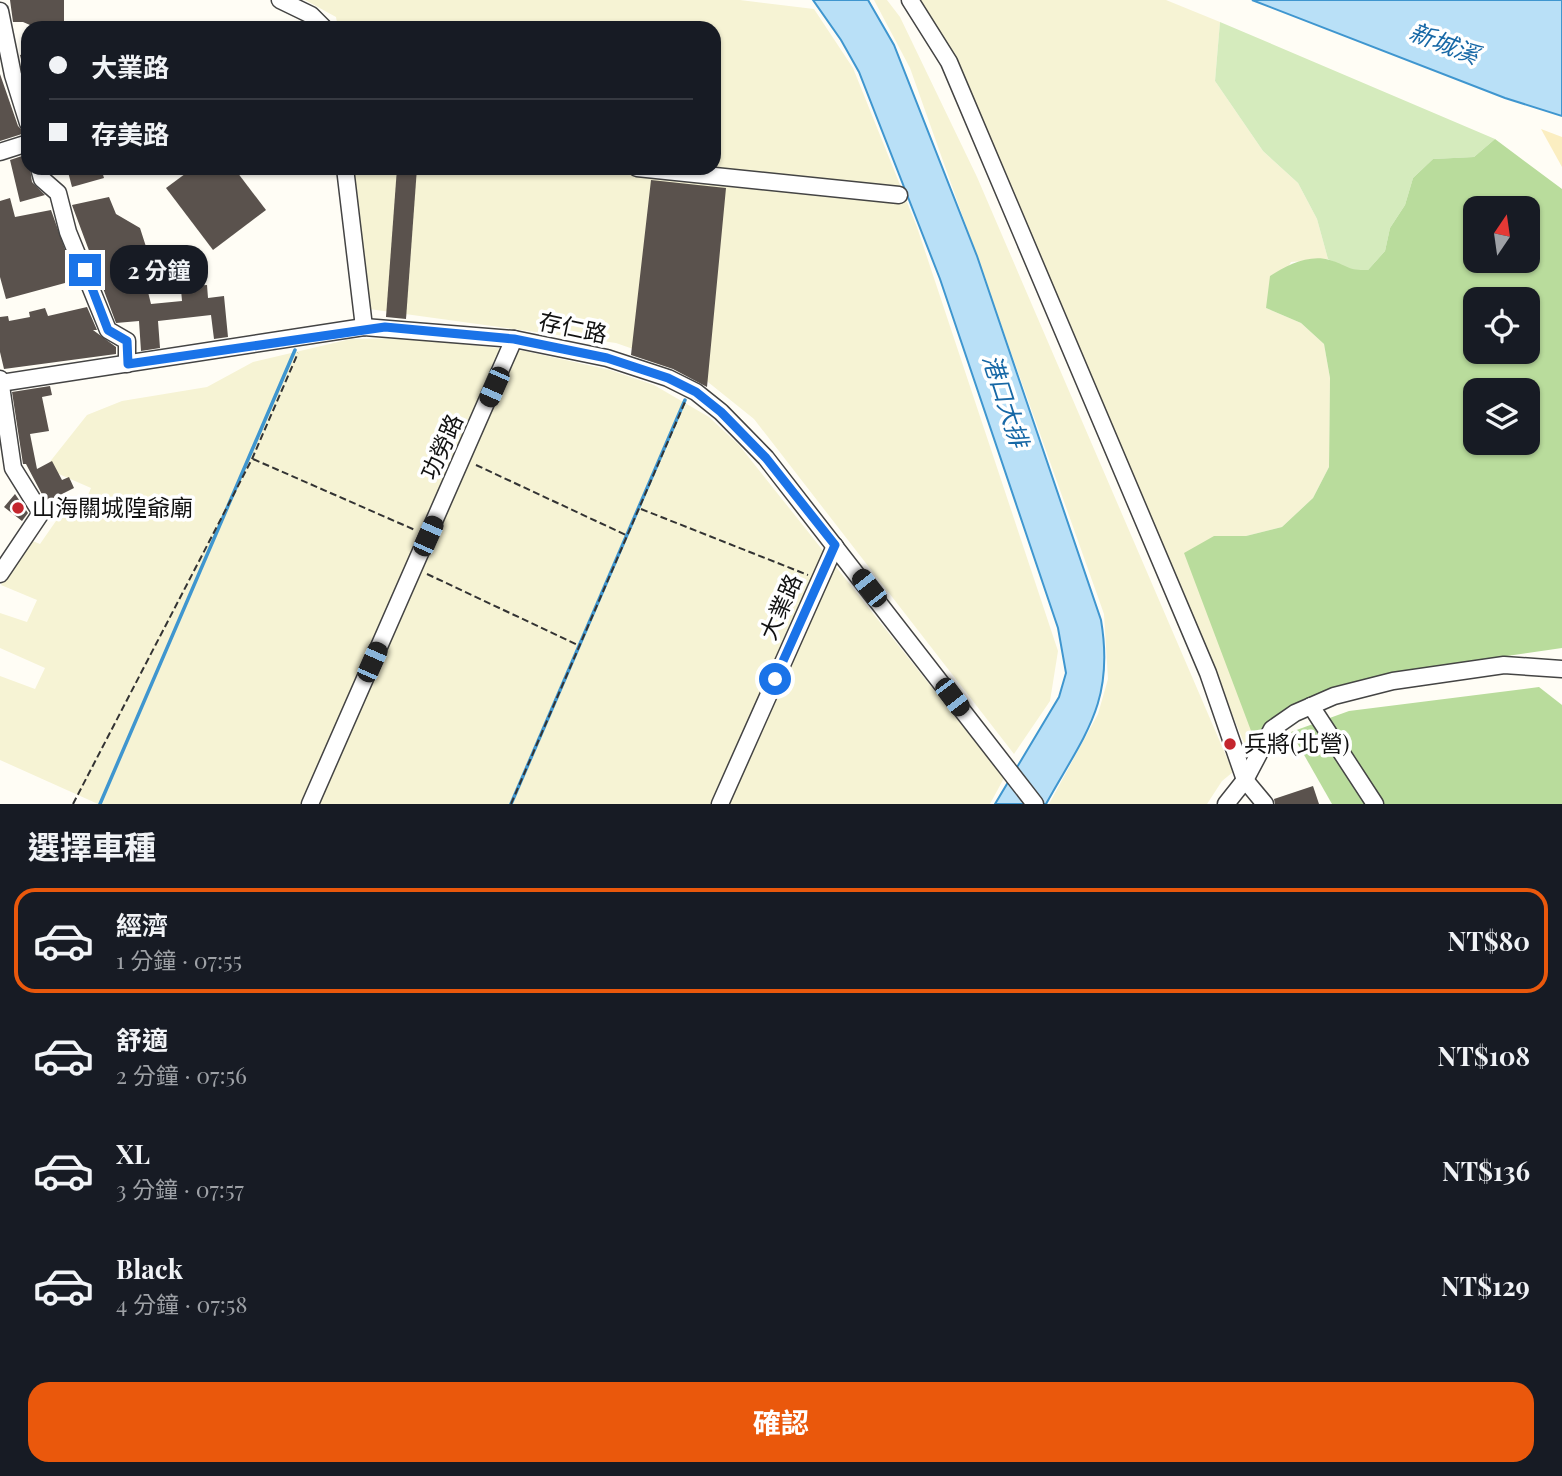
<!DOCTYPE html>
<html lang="zh-TW">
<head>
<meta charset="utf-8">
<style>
  :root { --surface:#171b24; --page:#20242c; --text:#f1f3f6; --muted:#9ea1a6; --line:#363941; --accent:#ea580c }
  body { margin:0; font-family:"Playfair Display","Noto Sans TC",serif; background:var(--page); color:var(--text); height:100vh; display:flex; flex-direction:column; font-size:26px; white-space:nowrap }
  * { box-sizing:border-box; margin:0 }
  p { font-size:23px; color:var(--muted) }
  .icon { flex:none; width:38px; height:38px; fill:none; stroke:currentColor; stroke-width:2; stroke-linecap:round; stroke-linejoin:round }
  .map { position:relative; height:804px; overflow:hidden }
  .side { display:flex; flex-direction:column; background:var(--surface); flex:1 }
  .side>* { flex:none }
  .hud { position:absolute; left:21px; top:21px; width:700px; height:154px; border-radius:21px; box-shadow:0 2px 5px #0004; display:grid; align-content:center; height:154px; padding:0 28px; background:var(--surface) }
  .needle { width:46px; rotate:13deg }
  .tools { position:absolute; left:1463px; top:196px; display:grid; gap:14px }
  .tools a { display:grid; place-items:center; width:77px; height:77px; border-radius:14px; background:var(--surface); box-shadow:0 2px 5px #0004; font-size:35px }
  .end { position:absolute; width:32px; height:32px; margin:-16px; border:9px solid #1a73e8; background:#fff; box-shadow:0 0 0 4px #fff }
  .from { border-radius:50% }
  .bubble { position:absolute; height:49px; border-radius:21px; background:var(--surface); box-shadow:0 2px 5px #0004; font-size:23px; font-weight:700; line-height:49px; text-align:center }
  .car { position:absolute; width:21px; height:42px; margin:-21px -10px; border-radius:9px; box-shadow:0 0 5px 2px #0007; background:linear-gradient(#222 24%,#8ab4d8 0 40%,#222 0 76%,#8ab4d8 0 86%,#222 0) }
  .hud b { display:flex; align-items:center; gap:24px; height:66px; font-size:26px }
  .hud b+b { border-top:2px solid var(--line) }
  .hud i { width:18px; height:18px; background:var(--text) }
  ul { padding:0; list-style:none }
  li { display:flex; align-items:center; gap:21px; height:105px; margin:0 14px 10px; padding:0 14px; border:4px solid transparent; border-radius:21px }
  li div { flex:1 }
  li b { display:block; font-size:26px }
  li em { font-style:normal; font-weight:700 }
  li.current { border-color:var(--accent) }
  li>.icon { width:63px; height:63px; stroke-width:1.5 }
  h2 { padding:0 28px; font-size:32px; line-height:84px }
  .action { display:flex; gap:14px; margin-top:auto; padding:14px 28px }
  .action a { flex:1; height:80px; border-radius:21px; background:var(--accent); color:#fff; font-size:28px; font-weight:700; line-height:80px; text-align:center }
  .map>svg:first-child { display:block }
  .farmland { fill:#f6f3d4 }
  .green { fill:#d5ebbd }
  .forest { fill:#b9dc9c; fill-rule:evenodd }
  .sand { fill:#fbeec1 }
  .water { fill:#b9e0f7; stroke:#3f96cf; stroke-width:2 }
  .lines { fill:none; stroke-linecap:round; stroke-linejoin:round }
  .stream { stroke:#3f96cf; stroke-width:3.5 }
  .building { fill:#5a524d }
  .minor-casing { stroke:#444; stroke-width:19 }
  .path { stroke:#333; stroke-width:2; stroke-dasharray:7 3.5; stroke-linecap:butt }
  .minor { stroke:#fff; stroke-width:16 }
  .route { stroke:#1a73e8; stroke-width:9 }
  .poi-dot { fill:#c4262e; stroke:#fff; stroke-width:2.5 }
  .labels { text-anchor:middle; stroke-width:7; stroke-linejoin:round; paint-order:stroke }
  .street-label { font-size:23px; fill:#111; stroke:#fff }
  .poi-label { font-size:23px; fill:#111; stroke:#fff; text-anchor:start }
  .water-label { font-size:24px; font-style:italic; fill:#1768a6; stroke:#fff }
</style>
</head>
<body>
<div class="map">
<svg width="1562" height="804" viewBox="0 0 1562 804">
  <rect width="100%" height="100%" fill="#fffdf5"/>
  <g class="farmland">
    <polygon points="305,0 740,0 814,9 853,68 917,227 1058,651 1050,701 1014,754 754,419 693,370 616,343 369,309 353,168 714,168 714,28 338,28 336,17"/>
    <polygon points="874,0 887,0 900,17 977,177 1233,772 1222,781 1207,804 1049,804 1098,714 1108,679 1104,614 910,68"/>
    <polygon points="921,0 1166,0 1220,22 1215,81 1263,151 1298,183 1317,219 1328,259 1291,262 1266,308 1301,323 1324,344 1330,378 1329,467 1313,498 1282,527 1246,536 1214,536 1259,752 1253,764 1155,531"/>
    <polygon points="409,338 525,351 610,370 654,385 709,417 739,445 1004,778 990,804 98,804 0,760 0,676 35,689 45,668 0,648 0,613 27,622 37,600 1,585 28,539 40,544 65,508 80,514 91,488 45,468 87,415 122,401 207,387 253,362 351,339"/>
  </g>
  <polygon class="green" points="1220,22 1495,139 1474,157 1433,159 1413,178 1405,205 1390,228 1385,251 1368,270 1351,271 1328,259 1317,219 1298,183 1263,151 1215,81"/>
  <g class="forest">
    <path d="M 1495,139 L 1562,189 L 1562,648 L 1409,670 L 1299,702 L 1259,752 L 1184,553 L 1214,536 L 1246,536 L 1282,527 L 1313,498 L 1329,467 L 1330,378 L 1324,344 L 1301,323 L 1266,308 L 1270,276 C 1287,265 1309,254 1330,260 C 1347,265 1348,271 1368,270 L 1385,251 L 1390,228 L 1405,205 L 1413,178 L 1433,159 L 1474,157 ZM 1475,208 L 1528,208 L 1528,261 L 1475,261 ZM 1475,299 L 1528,299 L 1528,352 L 1475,352 ZM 1475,390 L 1528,390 L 1528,443 L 1475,443 Z"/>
    <polygon points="1539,687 1562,705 1562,804 1332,804 1291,732 1349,711"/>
  </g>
  <polygon class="sand" points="1541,129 1562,137 1562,167"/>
  <g class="water">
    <path d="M 813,0 L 868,0 L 894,45 L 977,256 L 1101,620 C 1115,703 1084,735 1046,804 L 995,804 L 1059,697 L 1066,673 L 1058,628 L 940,279 L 859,72 L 841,40 Z"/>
    <polygon points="1252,0 1562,0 1562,116 1505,98"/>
  </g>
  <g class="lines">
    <g class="stream">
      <polyline points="100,804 295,350"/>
      <polyline points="511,804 685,400"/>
    </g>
  </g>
  <g class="building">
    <polygon points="10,0 64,0 64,28 37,28 23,22 13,22"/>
    <polygon points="28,53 28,83 27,83 20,55"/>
    <polygon points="0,74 18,126 25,133 0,141"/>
    <polygon points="28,154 32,182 45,195 20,202 10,160"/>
    <polygon points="67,168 101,168 104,178 72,187"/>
    <polygon points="193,168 234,168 266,210 213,250 166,188"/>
    <polygon points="397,168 417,168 406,319 386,317"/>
    <polygon points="651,180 726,188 707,387 673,369 631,355"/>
    <polygon points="109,197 116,214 140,228 149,256 142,268 151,304 182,301 179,267 189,266 191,286 207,285 208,298 224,296 228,337 214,339 211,315 158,321 160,348 141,351 139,321 116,323 72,205"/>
    <polygon points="10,198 15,217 51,210 76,280 6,299 0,277 0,201"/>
    <polygon points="87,307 97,330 93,330 116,347 116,354 4,369 0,352 0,317 8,316 9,321 30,317 29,312 45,308 48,316"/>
    <polygon points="50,386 52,395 42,397 49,431 30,434 37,469 52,461 62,480 69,477 74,488 46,502 26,464 23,464 12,392"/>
    <polygon points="15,494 28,513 22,521 4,507"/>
    <polygon points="1313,786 1319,804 1275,804 1274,799"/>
  </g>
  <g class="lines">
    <defs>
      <g id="minor">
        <polyline points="280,0 311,15 324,28"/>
        <polyline points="910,0 949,62 1208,673 1245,780 1265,804"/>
        <polyline points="0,11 13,75 28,123"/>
        <polyline points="0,152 28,143"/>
        <polyline points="39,168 42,179 58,193 68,232 108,330 127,341 127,364"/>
        <polyline points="345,168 364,327"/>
        <polyline points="637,168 899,195"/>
        <polyline points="0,379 13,468 41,513 0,574"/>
        <polyline points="0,383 364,327 514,339 607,358 668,378 696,392 721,412 766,458 1035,804"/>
        <polyline points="1311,706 1375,804"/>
        <polyline points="310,804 514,339"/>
        <polyline points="720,804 835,546"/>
        <polyline points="1226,804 1245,780 1272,729 1295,713 1334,696 1393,681 1504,665 1562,669"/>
      </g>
    </defs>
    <use href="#minor" class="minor-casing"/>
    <g class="path">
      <polyline points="253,459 415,530"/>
      <polyline points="476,465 626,535"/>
      <polyline points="641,509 808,575"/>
      <polyline points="427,574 580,646"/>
      <polyline points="73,804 252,459 298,353"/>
      <polyline points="511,804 685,402"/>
    </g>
    <use href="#minor" class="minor"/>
  </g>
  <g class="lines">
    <polyline class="route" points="85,270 108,330 127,341 128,364 385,327 514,339 607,358 668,378 696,392 721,412 766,458 835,545 775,679"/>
  </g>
  <g class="poi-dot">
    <circle cx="18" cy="508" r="7"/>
    <circle cx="1230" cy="744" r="7"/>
  </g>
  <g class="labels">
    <g class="street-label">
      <text transform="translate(573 328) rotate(12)" y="8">存仁路</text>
      <text transform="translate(442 447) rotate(-66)" y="8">功勞路</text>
      <text transform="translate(781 607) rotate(-66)" y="8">大業路</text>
    </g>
    <g class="poi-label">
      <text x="32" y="516">山海關城隍爺廟</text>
      <text x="1244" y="752">兵將(北營)</text>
    </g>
    <g class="water-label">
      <text transform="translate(1444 44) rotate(21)" y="8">新城溪</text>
      <text transform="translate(1005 401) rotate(72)" y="8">港口大排</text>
    </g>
  </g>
</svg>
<div class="tools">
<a><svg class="needle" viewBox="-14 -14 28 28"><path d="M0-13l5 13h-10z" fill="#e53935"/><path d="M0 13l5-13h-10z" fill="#9ea1a6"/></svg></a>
<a><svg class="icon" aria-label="locate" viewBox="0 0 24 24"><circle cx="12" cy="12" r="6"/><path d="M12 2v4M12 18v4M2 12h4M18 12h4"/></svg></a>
<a><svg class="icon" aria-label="layers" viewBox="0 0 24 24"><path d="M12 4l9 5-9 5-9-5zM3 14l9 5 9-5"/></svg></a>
</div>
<i class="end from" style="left:775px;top:679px"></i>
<i class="end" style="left:85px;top:270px"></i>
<div class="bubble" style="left:110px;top:245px;width:98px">2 分鐘</div>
<i class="car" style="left:494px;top:387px;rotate:204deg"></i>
<i class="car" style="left:428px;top:536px;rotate:24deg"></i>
<i class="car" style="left:869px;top:588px;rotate:322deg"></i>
<i class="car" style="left:372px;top:662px;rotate:24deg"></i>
<i class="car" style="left:952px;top:697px;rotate:143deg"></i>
<div class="hud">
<b><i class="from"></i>大業路</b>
<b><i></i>存美路</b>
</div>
</div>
<section class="side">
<h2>選擇車種</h2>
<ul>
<li class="current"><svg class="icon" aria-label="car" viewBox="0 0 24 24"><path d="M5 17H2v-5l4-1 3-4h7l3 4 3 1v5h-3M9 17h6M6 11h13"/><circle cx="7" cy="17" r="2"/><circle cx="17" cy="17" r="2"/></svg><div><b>經濟</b><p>1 分鐘 · 07:55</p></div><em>NT$80</em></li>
<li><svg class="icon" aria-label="car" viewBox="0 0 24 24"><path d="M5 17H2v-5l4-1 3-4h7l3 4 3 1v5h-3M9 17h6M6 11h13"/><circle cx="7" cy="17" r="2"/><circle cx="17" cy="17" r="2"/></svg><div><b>舒適</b><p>2 分鐘 · 07:56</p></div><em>NT$108</em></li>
<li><svg class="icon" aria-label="car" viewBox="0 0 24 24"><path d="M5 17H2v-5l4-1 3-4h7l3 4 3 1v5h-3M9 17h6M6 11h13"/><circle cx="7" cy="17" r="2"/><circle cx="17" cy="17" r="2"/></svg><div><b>XL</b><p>3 分鐘 · 07:57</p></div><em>NT$136</em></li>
<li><svg class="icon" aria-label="car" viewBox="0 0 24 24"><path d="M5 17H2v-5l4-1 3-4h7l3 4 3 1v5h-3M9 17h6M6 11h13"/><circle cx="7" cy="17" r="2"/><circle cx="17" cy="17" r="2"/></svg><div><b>Black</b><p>4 分鐘 · 07:58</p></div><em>NT$129</em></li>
</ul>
<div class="action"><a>確認</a></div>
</section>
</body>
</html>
